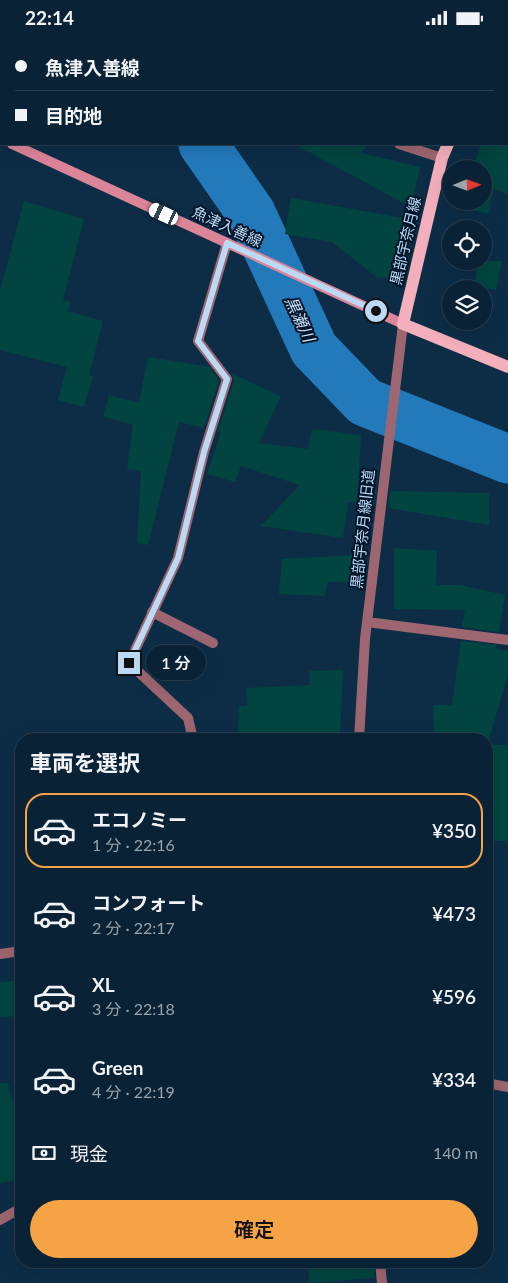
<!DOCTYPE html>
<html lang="ja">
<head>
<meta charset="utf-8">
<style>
  :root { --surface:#0a2235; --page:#132a3d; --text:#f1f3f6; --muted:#99a4ad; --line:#2a3f50; --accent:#f5a345 }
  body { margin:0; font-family:Lato,"Noto Sans JP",sans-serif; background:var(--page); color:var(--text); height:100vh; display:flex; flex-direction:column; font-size:19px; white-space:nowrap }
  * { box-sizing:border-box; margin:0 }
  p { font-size:16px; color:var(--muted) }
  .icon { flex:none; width:28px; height:28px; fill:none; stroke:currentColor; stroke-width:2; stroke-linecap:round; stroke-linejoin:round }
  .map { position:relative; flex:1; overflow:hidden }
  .sheet { position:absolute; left:15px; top:698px; width:478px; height:535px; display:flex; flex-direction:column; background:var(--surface); border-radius:20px; box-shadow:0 5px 20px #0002,0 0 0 1px var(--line) }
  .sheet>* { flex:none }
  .hud { position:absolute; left:0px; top:0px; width:509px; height:110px; box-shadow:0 5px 20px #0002,0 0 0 1px var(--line); display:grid; align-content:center; height:110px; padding:0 15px; background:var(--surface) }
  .needle { width:32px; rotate:89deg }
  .controls { position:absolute; left:442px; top:125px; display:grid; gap:10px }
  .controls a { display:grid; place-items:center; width:50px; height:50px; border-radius:50%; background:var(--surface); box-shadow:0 5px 20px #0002,0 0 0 1px var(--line); font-size:25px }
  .end { position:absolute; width:22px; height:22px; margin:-11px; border:6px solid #bbd9f5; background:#111; box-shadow:0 0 0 2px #111 }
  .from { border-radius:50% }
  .bubble { position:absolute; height:35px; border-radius:18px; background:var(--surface); box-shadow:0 5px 20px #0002,0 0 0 1px var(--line); font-size:16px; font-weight:600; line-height:35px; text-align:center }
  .car { position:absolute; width:15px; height:30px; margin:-15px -8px; border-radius:6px; box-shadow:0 0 4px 1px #0007; background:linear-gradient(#fff 24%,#345 0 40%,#fff 0 76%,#345 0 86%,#fff 0) }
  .hud b { display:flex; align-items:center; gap:18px; height:48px; font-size:19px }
  .hud b+b { border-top:1px solid var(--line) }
  .hud i { width:12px; height:12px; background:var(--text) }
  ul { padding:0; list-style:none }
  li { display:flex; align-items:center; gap:15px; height:75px; margin:0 10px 8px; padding:0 5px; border:2px solid transparent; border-radius:20px }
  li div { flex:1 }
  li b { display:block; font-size:19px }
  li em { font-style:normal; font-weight:600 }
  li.active { border-color:var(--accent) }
  li>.icon { width:45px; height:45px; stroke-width:1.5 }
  h2 { padding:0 15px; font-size:22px; line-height:60px }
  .pay { display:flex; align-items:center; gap:12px; height:55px; padding:0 15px; font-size:19px }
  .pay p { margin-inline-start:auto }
  .cta { display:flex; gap:10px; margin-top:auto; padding:10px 15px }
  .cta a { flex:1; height:58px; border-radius:30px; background:var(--accent); color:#111; font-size:20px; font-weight:600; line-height:58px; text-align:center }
  .status { display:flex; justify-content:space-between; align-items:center; height:35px; padding:0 25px; background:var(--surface); direction:ltr }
  .status svg { height:14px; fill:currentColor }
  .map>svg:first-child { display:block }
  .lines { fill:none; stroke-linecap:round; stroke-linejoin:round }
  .river { stroke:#237abb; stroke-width:49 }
  .building { fill:#024540 }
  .service { stroke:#9d6671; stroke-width:10 }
  .minor { stroke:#9d6671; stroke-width:10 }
  .tertiary { stroke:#9d6671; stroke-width:10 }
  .secondary { stroke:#dd8598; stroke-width:10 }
  .primary { stroke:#f4afbc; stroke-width:12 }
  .route { stroke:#bbd9f5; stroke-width:6 }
  .labels { text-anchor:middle; stroke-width:4; stroke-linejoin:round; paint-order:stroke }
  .street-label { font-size:15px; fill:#bbd9f5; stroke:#001529 }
  .water-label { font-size:16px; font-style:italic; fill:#cbe2f8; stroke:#001529 }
</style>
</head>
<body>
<div class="status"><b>22:14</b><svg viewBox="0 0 49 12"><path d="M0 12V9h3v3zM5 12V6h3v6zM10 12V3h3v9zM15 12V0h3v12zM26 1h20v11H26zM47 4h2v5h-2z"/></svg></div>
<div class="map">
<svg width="508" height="1248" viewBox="0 0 508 1248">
  <rect width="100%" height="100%" fill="#0d2d47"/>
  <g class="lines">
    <g class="river">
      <polyline points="123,0 124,1"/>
      <polyline points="203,109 251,178 314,314 365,367 508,424"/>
    </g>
  </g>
  <g class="building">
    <polygon points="294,109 367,109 362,118 420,132 411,172"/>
    <polygon points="481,109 508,109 508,159 494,154 488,179 461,172 463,166 484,166 484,134 473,134"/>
    <polygon points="291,163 408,184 396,242 378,243 332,207 285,199"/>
    <polygon points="24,166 84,184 63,265 71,267 68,276 103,286 89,340 93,341 84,372 58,365 67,332 0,315 0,256"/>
    <polygon points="478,226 502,226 496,255 474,251"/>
    <polygon points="148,322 210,332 219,345 204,393 179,387 148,510 137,508 141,436 127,434 133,390 103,381 109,360 139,368"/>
    <polygon points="232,339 281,361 259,408 308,414 312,394 361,400 357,468 348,467 343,503 261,491 300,450 241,431 235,447 207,439 221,397 218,396 234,346"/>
    <polygon points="361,456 376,456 374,471 360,469"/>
    <polygon points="390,456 489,458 489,490 388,473"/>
    <polygon points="394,513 437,516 436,550 460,550 505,560 499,597 462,592 465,575 394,574"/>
    <polygon points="354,520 352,547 328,547 324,561 279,559 282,524"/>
    <polygon points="461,606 496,610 495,614 508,616 508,640 489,704 470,704 469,699 434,701 433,670 452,670"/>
    <polygon points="343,635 340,704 238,704 239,671 247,671 246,653 310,650 309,636"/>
    <rect x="486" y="710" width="22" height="96"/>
    <polygon points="21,945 21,981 0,982 0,947"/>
    <polygon points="0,1048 8,1048 21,1100 21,1144 0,1148"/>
    <polygon points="308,1226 373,1226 375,1243 309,1248"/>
  </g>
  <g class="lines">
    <g class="service">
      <polyline points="152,577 213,608"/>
      <polyline points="193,704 188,683 129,628 178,523 204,417 227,344 198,306 227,208"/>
    </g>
    <g class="minor">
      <polyline points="272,0 273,1"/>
      <polyline points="399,109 442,123"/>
      <polyline points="367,587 508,605"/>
      <polyline points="0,919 21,916"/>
      <polyline points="486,1048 508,1052"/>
    </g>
    <g class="tertiary">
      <polyline points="359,704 365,604 403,289"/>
      <polyline points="0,1185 21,1173"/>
      <polyline points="380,1226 382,1248"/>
    </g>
    <g class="secondary">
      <polyline points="0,103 1,104"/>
      <polyline points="12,109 403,289"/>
    </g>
    <g class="primary">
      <polyline points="477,1 478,0"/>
      <polyline points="448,109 442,123 403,289 508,332"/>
    </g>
  </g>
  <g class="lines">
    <polyline class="route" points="129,628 178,523 204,417 227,344 198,306 227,208 376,276"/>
  </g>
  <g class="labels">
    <g class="street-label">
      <text transform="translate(227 192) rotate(25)" y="5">魚津入善線</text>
      <text transform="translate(406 206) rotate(-77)" y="5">黒部宇奈月線</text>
      <text transform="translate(363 494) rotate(-84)" y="5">黒部宇奈月線旧道</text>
    </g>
    <g class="water-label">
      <text transform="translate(300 284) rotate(65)" y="6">黒瀬川</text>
    </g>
  </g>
</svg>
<div class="controls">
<a><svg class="needle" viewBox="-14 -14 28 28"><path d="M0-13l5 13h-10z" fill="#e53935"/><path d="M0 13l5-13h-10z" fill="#99a4ad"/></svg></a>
<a><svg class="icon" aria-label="locate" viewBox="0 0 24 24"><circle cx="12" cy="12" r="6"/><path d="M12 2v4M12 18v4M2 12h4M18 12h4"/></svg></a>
<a><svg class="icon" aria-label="layers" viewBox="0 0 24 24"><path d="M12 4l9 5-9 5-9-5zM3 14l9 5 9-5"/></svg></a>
</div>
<i class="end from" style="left:376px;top:276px"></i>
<i class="end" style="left:129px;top:628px"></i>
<div class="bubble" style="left:146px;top:610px;width:60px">1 分</div>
<i class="car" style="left:164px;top:179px;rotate:295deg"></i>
<div class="hud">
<b><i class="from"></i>魚津入善線</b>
<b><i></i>目的地</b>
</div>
<section class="sheet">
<h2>車両を選択</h2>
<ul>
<li class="active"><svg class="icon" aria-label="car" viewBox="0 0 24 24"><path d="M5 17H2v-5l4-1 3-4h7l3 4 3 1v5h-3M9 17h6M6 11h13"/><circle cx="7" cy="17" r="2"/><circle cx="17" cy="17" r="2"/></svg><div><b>エコノミー</b><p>1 分 · 22:16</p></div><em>¥350</em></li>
<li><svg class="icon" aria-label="car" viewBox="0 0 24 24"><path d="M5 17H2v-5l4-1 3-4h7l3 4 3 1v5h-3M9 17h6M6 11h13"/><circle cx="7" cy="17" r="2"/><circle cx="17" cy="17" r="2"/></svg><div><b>コンフォート</b><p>2 分 · 22:17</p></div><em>¥473</em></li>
<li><svg class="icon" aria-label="car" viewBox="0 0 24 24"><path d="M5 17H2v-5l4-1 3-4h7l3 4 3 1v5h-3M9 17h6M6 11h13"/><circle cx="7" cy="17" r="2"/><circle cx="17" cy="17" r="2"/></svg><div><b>XL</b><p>3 分 · 22:18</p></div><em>¥596</em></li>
<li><svg class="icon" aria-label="car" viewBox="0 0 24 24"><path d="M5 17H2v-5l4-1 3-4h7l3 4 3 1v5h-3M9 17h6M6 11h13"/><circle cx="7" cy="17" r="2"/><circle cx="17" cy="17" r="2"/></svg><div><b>Green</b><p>4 分 · 22:19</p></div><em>¥334</em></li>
</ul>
<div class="pay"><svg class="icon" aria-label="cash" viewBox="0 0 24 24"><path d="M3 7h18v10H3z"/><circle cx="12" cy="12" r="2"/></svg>現金<p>140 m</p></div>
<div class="cta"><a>確定</a></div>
</section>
</div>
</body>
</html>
